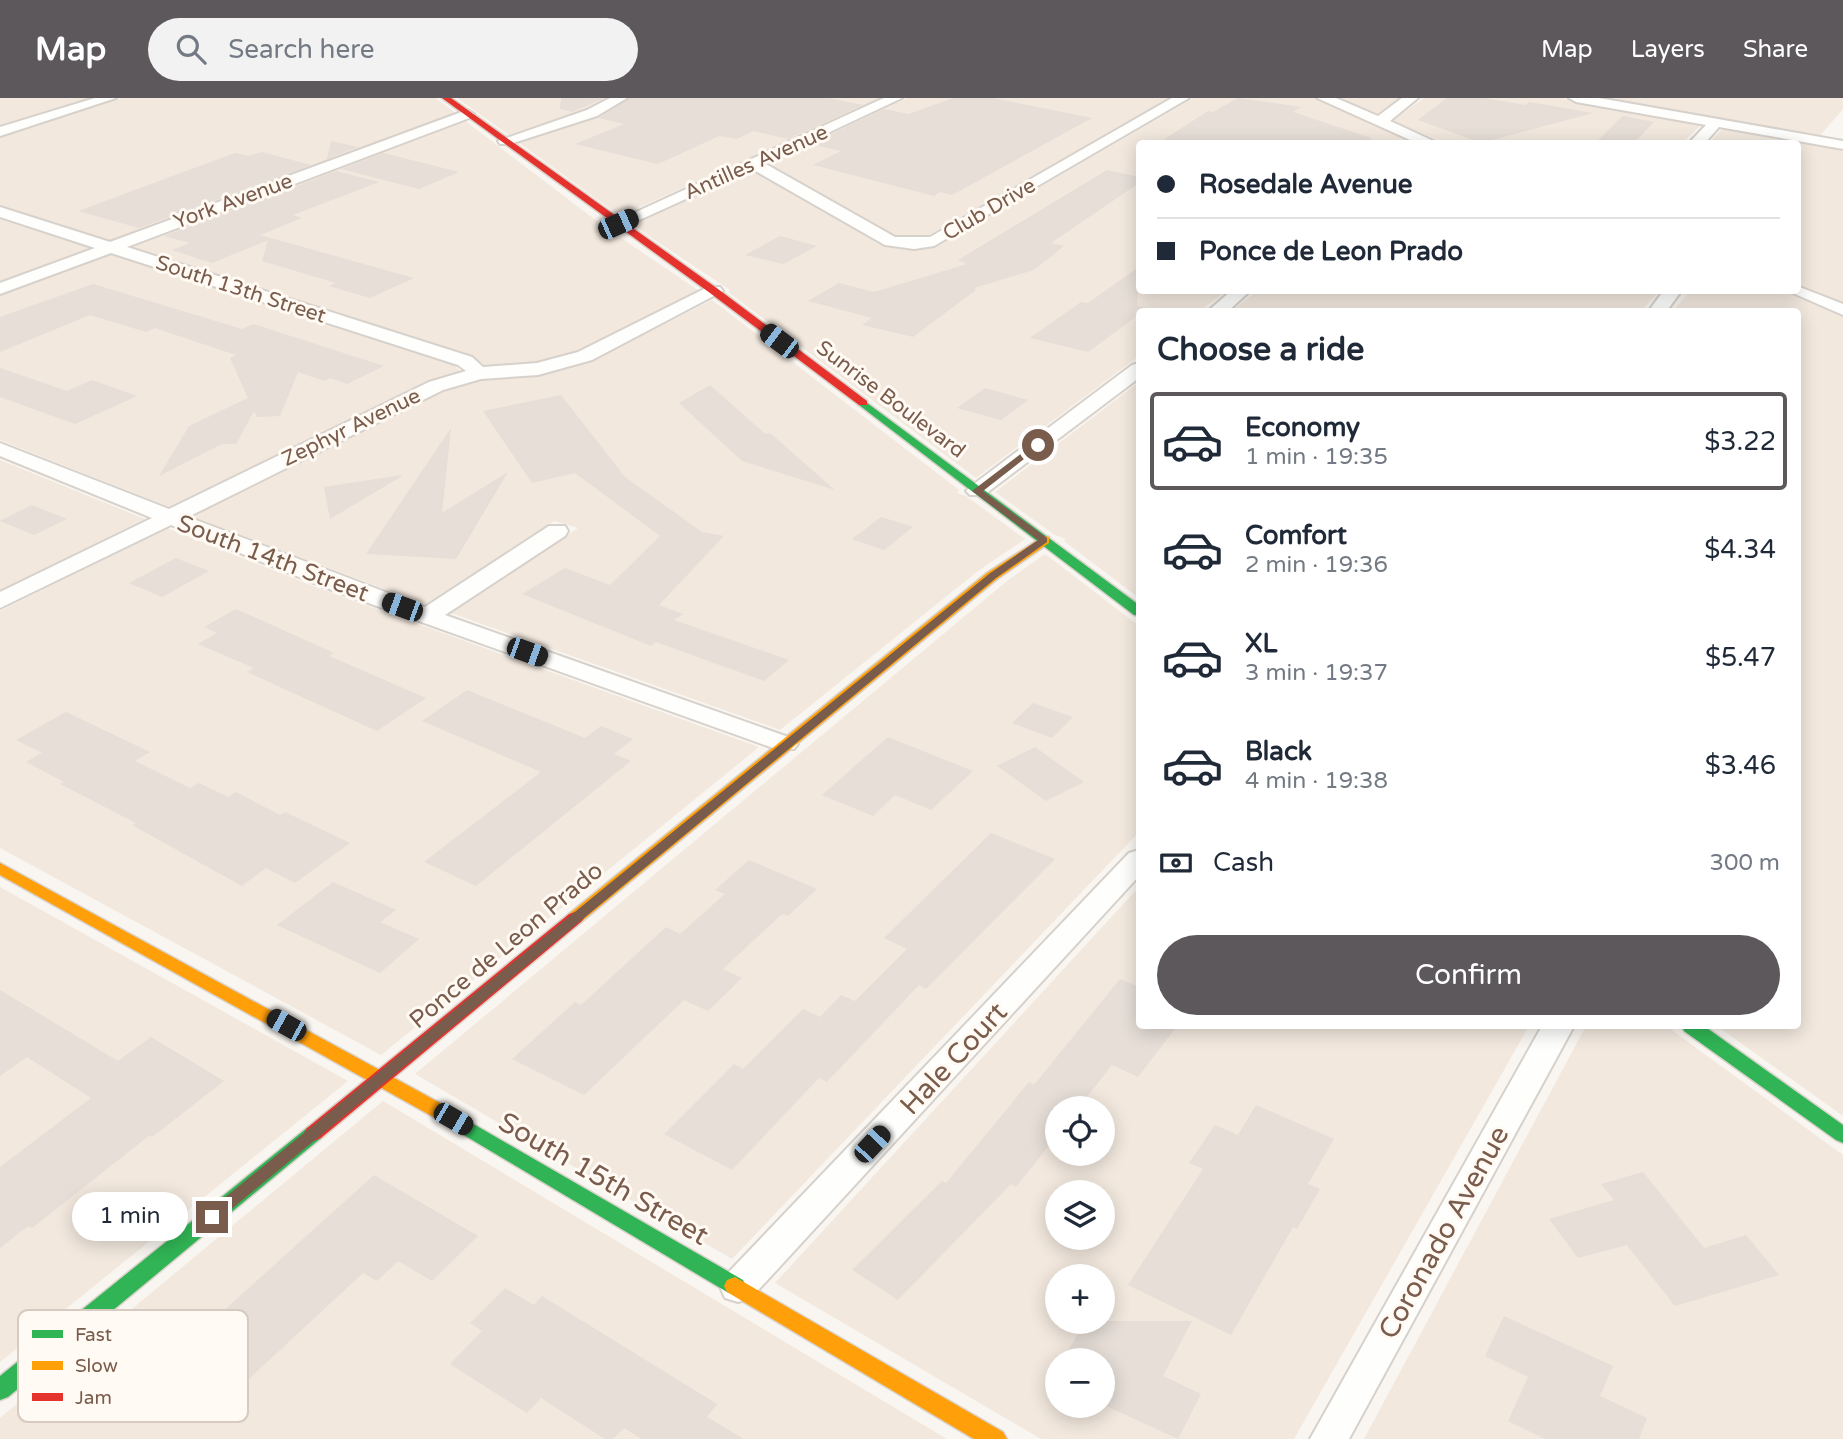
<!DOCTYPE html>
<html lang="en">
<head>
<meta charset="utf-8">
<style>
  :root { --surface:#fff; --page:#f2f2f3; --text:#1f2937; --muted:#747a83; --line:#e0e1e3; --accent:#5c585b }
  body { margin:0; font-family:"Varela Round",sans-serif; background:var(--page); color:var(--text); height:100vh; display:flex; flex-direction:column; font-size:26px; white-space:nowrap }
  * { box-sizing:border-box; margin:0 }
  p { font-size:23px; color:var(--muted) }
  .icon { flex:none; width:38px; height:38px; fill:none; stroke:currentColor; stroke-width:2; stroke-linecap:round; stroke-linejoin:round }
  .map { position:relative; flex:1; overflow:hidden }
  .sheet { position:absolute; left:1136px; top:210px; width:665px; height:721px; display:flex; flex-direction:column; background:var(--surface); border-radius:7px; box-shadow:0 4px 18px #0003 }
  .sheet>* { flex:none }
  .banner { position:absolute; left:1136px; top:42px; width:665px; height:154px; border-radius:7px; box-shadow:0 4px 18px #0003; display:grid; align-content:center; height:154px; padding:0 21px; background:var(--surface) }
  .fabs { position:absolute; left:1045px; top:998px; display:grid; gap:14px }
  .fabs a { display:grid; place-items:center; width:70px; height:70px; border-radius:50%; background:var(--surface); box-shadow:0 4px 18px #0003; font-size:35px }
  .end { position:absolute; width:32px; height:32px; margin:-16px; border:9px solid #7a5c4d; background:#fff; box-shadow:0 0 0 4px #fff }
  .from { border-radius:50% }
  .bubble { position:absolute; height:49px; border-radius:24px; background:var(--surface); box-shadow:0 4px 18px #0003; font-size:23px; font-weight:600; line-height:49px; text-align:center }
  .car { position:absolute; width:21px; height:42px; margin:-21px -10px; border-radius:9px; box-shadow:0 0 5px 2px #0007; background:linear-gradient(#222 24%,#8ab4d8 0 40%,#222 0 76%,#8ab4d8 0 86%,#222 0) }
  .banner b { display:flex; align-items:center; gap:24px; height:66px; font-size:26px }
  .banner b+b { border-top:2px solid var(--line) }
  .banner i { width:18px; height:18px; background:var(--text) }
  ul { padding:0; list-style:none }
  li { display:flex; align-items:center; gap:21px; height:98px; margin:0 14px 10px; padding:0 7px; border:4px solid transparent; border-radius:7px }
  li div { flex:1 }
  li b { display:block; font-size:26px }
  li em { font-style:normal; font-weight:600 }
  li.selected { border-color:var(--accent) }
  li>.icon { width:63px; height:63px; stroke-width:1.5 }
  h2 { padding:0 21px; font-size:32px; line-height:84px }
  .pay { display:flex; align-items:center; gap:18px; height:77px; padding:0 21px; font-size:26px }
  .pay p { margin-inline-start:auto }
  .action { display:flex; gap:14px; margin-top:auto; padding:14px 21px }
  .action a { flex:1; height:80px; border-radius:42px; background:var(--accent); color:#fff; font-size:28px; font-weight:600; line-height:80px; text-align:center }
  header { display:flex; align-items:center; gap:42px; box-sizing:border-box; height:98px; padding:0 35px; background:var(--accent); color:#fff }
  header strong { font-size:33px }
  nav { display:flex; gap:38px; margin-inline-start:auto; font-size:24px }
  .search { width:490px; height:63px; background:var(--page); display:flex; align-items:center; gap:18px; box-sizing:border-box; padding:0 24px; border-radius:38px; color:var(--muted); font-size:26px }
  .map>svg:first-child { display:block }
  .residential { fill:#f2e8de; fill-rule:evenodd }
  .building { fill:#e6ded7 }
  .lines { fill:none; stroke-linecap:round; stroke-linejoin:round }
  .street-casing { stroke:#d7d1cb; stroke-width:4 }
  .fast-casing { stroke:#d9d2cb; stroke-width:3 }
  .slow-casing { stroke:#d9d2cb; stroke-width:3 }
  .jam-casing { stroke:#d9d2cb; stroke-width:3 }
  .street { fill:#fefefd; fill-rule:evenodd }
  .fast { fill:#30b455; fill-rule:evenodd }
  .slow { fill:#ff9f0a; fill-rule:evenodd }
  .jam { fill:#e5322d; fill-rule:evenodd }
  .route { fill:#7a5c4d }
  .labels { text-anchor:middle; stroke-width:6; stroke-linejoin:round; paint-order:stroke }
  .far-street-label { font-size:21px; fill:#7a5c4d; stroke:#fffaf3 }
  .street-label { font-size:24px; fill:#7a5c4d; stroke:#fffaf3 }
  .near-street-label { font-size:28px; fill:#7a5c4d; stroke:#fffaf3 }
  .key { fill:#fffaf3; stroke:#d7cbc1; stroke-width:2 }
  .key-label { font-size:19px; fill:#7a5c4d }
</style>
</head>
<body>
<header>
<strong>Map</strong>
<div class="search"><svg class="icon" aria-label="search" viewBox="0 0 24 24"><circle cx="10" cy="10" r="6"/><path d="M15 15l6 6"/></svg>Search here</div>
<nav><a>Map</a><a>Layers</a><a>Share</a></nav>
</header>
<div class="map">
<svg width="1843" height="1341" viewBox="0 0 1843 1341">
  <rect width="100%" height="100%" fill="#f9f5f0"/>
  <g class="residential">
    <polygon points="0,0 96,0 0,30"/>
    <polygon points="121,0 435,0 456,15 113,143 0,108 0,38"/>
    <polygon points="457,0 608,0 584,13 509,37"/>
    <polygon points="630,0 882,0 620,118 518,44 600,17"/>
    <polygon points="907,0 1170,0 925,139 898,140 767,66"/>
    <polygon points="1194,0 1313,0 1422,45 1139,46 1139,192 1227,193 1199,213 1139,214 1139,258 976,380 728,194 730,192 631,126 753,72 880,146 912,150 940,147"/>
    <polygon points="1335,0 1399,0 1376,17"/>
    <polygon points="1424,0 1560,0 1702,26 1682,45 1448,46 1392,23"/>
    <polygon points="1592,0 1843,0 1843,11 1818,40"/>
    <polygon points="464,22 602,127 699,193 576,254 534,266 487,269 474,259 129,148"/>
    <polygon points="1724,29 1843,50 1843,206 1797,188 1797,46 1708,46"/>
    <polygon points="0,120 94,150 0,185"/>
    <polygon points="110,155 454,267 461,274 425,284 169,409 0,342 0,197"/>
    <polygon points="1259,192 1659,192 1659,193 1641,213 1231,213"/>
    <polygon points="1780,192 1843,218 1843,1018 1717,928 1797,928 1797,214 1672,214 1690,193"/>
    <polygon points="712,202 959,392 957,395 966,398 1025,441 978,473 780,632 451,515 578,430 554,423 425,506 190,418 444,292 483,281 546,276 592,263"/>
    <polygon points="1139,284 1139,500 1064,443 1066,441 1055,437 995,394"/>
    <polygon points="0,362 145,421 0,492"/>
    <polygon points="167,430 318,490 759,649 381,957 0,750 0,513"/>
    <polygon points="1045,456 1139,528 1139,734 732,1161 415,976 1007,483"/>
    <polygon points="0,789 348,983 0,1264"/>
    <path d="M 1139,789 L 1139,928 L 1529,928 L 1294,1341 L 1041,1341 L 775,1185 ZM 1057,1010 L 1102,1010 L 1102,1055 L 1057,1055 ZM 1057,1094 L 1102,1094 L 1102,1139 L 1057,1139 ZM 1057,1178 L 1102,1178 L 1102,1223 L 1057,1223 ZM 1057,1262 L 1102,1262 L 1102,1307 L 1057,1307 Z"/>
    <polygon points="1586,928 1666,928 1843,1057 1843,1341 1364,1341"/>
    <polygon points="383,1003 947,1341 0,1341 0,1320"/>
  </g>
  <g class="building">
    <polygon points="561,0 604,0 572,14 560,11"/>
    <polygon points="629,0 828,0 863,7 788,41 753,33 737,41 719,38 658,66 575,46 624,26 599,20"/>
    <polygon points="953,0 993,0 1092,20 952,97 940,94 934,98 813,67 841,53 810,46 884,11 909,16"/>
    <polygon points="1238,0 1301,9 1293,14 1371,40 1371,46 1157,46 1208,13 1213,14"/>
    <polygon points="1447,0 1485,0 1526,7 1529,4 1593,15 1481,45 1418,22"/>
    <polygon points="1623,18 1654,24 1633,46 1594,46"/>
    <polygon points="331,43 358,49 327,61"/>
    <polygon points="262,54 311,67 139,130 78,113 235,55 249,58"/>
    <polygon points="383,55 459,74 419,91 341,71"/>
    <polygon points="1107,72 1139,79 1139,85 1051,145 1064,148 1034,172 974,190 976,192 913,239 862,227 872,220 808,203 839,185 874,194 967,166 958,162"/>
    <polygon points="336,73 379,84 293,117 302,120 260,137 414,180 370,200 329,188 336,185 262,163 268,142 212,165 172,152 190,145 164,138"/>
    <polygon points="780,138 817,148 783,166 745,157"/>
    <polygon points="1139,169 1137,208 1148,210 1088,254 1030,240 1081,204 1088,205"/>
    <polygon points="93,186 242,231 253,226 384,268 347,286 330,280 324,283 298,274 280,318 257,319 254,313 236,346 222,346 159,378 189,328 248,300 230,260 236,257 155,230 146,234 90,217 0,254 0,219"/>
    <polygon points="0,270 67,293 92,282 137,298 75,326 0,299"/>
    <polygon points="710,287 765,336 770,335 835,392 742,363 679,305"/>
    <polygon points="985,290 1028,302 1001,322 957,310"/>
    <polygon points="561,297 625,379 702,434 724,438 659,507 683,516 674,522 789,562 764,583 656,544 651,548 522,496 565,470 610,487 660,438 575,375 532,385 483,313"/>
    <polygon points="451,330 442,415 508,374 456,461 366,456"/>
    <polygon points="402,377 402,378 330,421 324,389"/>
    <polygon points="32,407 67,421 34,437 0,423"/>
    <polygon points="881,419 913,429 884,452 852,441"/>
    <polygon points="176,460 209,473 162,499 129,485"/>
    <polygon points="236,511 334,555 329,558 426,600 377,633 247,574 254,570 198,546 217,535 204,529"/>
    <polygon points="467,592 585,640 601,628 633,641 614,656 631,663 476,788 424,764 541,674 422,623"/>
    <polygon points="1033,605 1073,619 1052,640 1012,625"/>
    <polygon points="66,614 150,654 135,663 190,690 199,685 228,699 236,694 280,717 285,714 350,745 295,785 266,770 242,788 132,727 136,725 60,686 64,684 26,664 42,655 16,642"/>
    <polygon points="888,639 973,673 931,712 895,697 873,718 822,697"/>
    <polygon points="1035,649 1084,684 1046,703 997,668"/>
    <polygon points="991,735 1055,761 926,891 919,887 827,984 819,980 732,1072 664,1036 734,966 743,971 803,911 820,919 841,897 855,903 907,851 884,840"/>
    <polygon points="749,762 817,791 788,818 782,816 723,871 742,880 708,913 684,902 584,997 512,961 575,904 581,907 666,829 680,836 725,796 715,792"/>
    <polygon points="333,784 396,812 380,824 419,841 380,875 277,827"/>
    <polygon points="1120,881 1139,889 1139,928 1177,928 1138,979 1112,967 1078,1010 1057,1010 1057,1037 1016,1089 1011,1086 898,1202 852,1172 942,1083 946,1085 1029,984 1034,987"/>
    <polygon points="0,892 118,963 151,939 224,983 152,1039 150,1037 32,1130 28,1128 0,1150 0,1069 91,1000 27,959 0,978"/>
    <polygon points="1256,1007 1334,1041 1308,1086 1320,1091 1297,1131 1293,1129 1231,1237 1128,1187 1203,1071 1189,1065 1215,1027 1238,1037"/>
    <polygon points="1643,1074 1704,1150 1746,1137 1779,1177 1675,1208 1627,1147 1578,1160 1549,1121 1614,1102 1601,1086"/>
    <polygon points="374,1077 478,1138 432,1183 398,1163 377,1183 363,1175 249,1281 191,1242"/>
    <polygon points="505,1190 534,1207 542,1198 717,1306 707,1319 744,1341 642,1341 624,1330 613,1341 605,1341 541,1300 527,1315 450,1266 482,1233 470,1225"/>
    <polygon points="1504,1218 1613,1268 1600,1298 1647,1320 1639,1341 1545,1341 1508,1323 1528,1279 1485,1258"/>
    <polygon points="1085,1223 1192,1223 1163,1278 1201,1296 1178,1341 1102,1306 1102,1262 1063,1262"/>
  </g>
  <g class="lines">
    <defs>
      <g id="street">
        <polygon points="95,0 116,0 0,38 0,29"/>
        <polygon points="610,0 627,0 597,18 510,46 500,46 498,43 587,12"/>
        <polygon points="884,0 902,0 764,65 895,139 930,139 1172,0 1189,0 934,148 914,151 885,147 752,71 624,129 612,129 610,126"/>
        <polygon points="1317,0 1336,0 1378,18 1402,0 1418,0 1390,23 1440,46 1419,46"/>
        <polygon points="1569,0 1599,0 1843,43 1843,51 1719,29 1704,46 1688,46 1706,27 1576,4"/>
        <polygon points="467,12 474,16 472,19 127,149 472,259 483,269 537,265 578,254 708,189 720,189 723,193 592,262 538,277 481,281 443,292 188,419 425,509 549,428 565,428 568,433 565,438 445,517 794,641 798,646 794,651 776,651 321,488 171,427 0,510 0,494 152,420 0,358 0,345 169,411 429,284 466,273 458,267 111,155 0,196 0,185 95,150 0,119 0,109 110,144"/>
        <polygon points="1797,188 1843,206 1843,217 1786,192 1797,192"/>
        <polygon points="1232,192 1251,192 1227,214 1207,214"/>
        <polygon points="1664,192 1682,192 1666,214 1648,214"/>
        <polygon points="1139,265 1139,280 984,397 970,397 966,393 970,389 1132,267"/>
        <polygon points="1139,752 1139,778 751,1200 738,1204 725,1200 720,1189 725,1178 1129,755"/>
        <polygon points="1542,928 1574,928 1349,1341 1310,1341"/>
      </g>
      <g id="fast">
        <polygon points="863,302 1139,507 1139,518 1134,517 859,307 859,303"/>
        <polygon points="1682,928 1704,928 1843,1027 1843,1045 1836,1042 1684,933"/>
        <polygon points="444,1009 743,1182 746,1188 743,1194 735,1197 727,1194 437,1021 434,1016 437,1011"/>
        <polygon points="314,1027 321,1030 324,1035 321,1040 8,1299 0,1302 0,1278 307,1030"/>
      </g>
      <g id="slow">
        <polygon points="1044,438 1049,439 1049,445 997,481 581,824 569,824 566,820 569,816 987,475"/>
        <polygon points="0,765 451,1011 454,1016 451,1021 444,1023 437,1021 0,777"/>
        <polygon points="735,1179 1003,1334 1007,1341 974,1341 727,1194 724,1188 727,1182"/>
      </g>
      <g id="jam">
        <polygon points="442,0 451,0 718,191 867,303 867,307 859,307 710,195"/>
        <polygon points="575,814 581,816 584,820 581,824 321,1040 314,1043 307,1040 304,1035 307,1030 569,816"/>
      </g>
    </defs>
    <use href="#street" class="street-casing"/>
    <use href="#fast" class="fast-casing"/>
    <use href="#slow" class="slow-casing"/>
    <use href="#jam" class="jam-casing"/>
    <use href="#street" class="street"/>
    <use href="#fast" class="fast"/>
    <use href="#slow" class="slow"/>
    <use href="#jam" class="jam"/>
  </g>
  <polygon class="route" points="1035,345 1042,347 983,393 1047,440 1047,444 996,480 217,1123 207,1123 207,1114 989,476 1038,442 972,393"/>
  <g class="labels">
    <g class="far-street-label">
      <text transform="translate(756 64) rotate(-24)" y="7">Antilles Avenue</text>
      <text transform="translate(233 103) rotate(-20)" y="7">York Avenue</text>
      <text transform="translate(989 111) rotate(-30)" y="7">Club Drive</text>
      <text transform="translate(241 191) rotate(18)" y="7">South 13th Street</text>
      <text transform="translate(891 301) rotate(37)" y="7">Sunrise Boulevard</text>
      <text transform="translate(351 329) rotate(-26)" y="7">Zephyr Avenue</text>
    </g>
    <g class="street-label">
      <text transform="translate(273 460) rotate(21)" y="8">South 14th Street</text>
      <text transform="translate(506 847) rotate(-40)" y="8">Ponce de Leon Prado</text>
    </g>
    <g class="near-street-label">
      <text transform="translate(953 960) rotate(-47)" y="10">Hale Court</text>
      <text transform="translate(604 1080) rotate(30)" y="10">South 15th Street</text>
      <text transform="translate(1443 1134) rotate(-61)" y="10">Coronado Avenue</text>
    </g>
  </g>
  <rect x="18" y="1212" width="230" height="112" rx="10" class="key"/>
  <rect x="32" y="1232" width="31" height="8" fill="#30b455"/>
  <rect x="32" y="1263" width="31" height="9" fill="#ff9f0a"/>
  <rect x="32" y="1295" width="31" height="8" fill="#e5322d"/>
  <g class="key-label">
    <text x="75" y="1243">Fast</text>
    <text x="75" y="1274">Slow</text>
    <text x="75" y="1306">Jam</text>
  </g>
</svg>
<div class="fabs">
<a><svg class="icon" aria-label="locate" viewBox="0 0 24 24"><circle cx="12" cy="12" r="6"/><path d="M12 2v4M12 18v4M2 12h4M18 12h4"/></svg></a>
<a><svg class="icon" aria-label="layers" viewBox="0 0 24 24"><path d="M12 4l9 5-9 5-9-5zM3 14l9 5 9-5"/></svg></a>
<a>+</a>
<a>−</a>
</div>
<i class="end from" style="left:1038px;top:347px"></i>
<i class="end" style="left:212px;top:1119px"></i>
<div class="bubble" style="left:72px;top:1094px;width:116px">1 min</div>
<i class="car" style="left:618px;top:126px;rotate:66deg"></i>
<i class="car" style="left:779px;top:243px;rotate:307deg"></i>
<i class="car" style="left:402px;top:509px;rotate:290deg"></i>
<i class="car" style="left:527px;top:554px;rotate:110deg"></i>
<i class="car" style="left:286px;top:927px;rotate:299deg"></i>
<i class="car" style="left:453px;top:1021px;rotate:120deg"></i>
<i class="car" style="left:872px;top:1046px;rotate:43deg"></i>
<div class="banner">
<b><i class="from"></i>Rosedale Avenue</b>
<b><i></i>Ponce de Leon Prado</b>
</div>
<section class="sheet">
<h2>Choose a ride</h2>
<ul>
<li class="selected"><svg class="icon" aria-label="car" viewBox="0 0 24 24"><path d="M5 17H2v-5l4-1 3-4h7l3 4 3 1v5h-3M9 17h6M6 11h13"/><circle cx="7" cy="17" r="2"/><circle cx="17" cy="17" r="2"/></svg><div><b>Economy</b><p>1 min · 19:35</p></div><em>$3.22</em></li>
<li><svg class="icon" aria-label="car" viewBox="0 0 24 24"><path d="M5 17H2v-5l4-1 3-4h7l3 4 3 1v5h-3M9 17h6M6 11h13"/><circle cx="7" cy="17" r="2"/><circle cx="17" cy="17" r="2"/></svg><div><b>Comfort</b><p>2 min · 19:36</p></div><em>$4.34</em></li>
<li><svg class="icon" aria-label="car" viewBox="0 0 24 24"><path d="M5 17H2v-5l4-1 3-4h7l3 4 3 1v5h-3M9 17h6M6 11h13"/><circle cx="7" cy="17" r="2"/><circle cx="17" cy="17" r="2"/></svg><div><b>XL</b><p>3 min · 19:37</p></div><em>$5.47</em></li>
<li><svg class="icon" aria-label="car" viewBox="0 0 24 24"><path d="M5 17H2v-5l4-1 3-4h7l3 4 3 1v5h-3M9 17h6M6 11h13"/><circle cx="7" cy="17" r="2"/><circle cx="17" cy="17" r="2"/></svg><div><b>Black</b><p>4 min · 19:38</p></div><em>$3.46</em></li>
</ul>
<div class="pay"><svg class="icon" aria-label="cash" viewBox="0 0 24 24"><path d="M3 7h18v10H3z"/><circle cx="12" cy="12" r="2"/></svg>Cash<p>300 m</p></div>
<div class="action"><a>Confirm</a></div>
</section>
</div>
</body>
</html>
